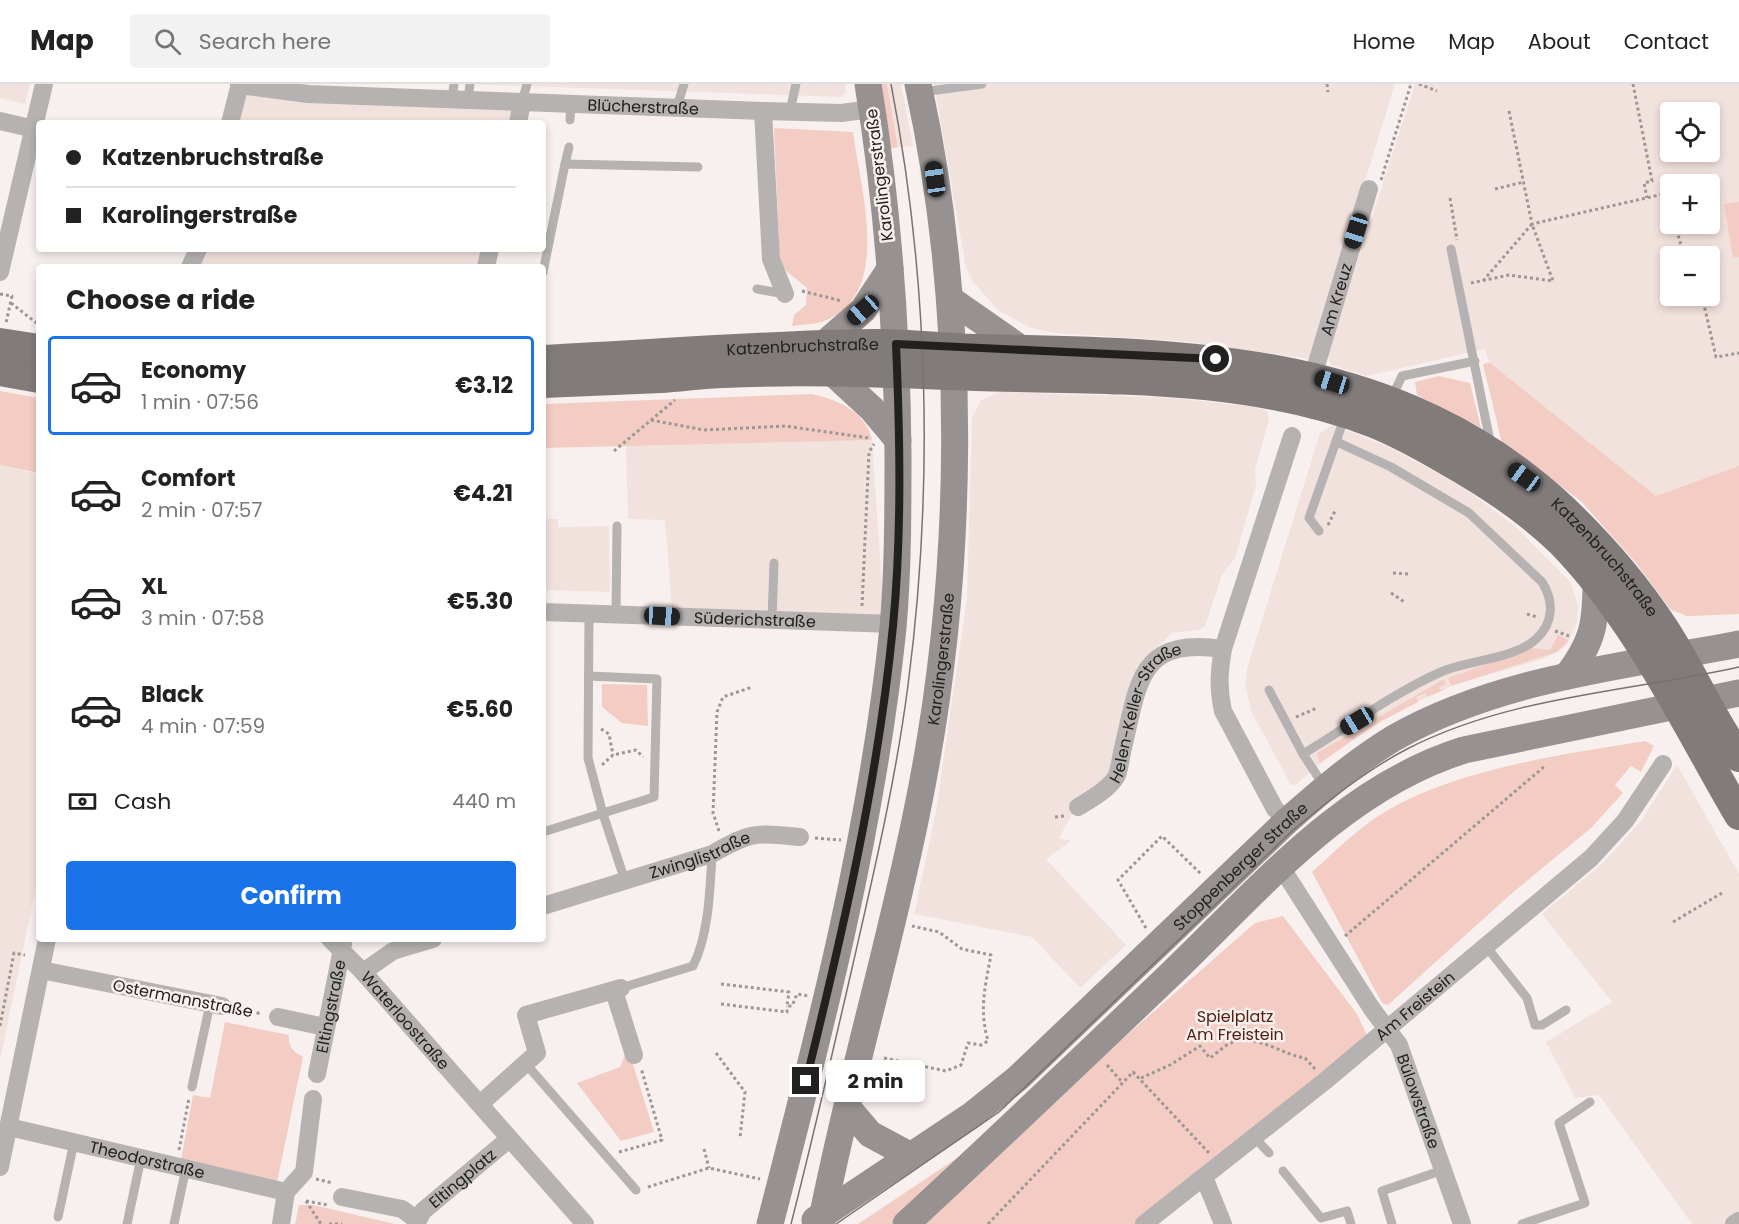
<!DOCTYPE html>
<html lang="en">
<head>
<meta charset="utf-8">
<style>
  :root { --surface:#fff; --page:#f2f2f2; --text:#222; --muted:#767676; --line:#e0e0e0; --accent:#1a73e8 }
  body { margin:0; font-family:Poppins,sans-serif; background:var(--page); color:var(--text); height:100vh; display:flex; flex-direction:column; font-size:22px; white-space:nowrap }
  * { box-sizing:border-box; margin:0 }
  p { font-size:20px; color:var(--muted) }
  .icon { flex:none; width:33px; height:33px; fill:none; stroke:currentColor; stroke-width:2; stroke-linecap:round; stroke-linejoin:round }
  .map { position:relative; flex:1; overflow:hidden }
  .panel { position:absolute; left:36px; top:180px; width:510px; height:678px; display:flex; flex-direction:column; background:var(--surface); border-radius:6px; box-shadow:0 3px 9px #0003 }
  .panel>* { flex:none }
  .guide { position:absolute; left:36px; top:36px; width:510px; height:132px; border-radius:6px; box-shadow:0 3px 9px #0003; display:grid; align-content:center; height:132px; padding:0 30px; background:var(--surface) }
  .buttons { position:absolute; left:1660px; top:18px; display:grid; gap:12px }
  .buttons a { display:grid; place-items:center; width:60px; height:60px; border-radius:6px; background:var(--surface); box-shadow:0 3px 9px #0003; font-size:30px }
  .end { position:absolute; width:27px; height:27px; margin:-14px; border:8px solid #232120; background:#fff; box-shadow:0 0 0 3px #fff }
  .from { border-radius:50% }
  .bubble { position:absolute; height:42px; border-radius:6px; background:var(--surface); box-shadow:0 3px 9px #0003; font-size:20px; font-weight:700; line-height:42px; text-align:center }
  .car { position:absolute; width:18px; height:36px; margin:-18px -9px; border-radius:8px; box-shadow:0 0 4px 2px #0007; background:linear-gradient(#222 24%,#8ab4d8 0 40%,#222 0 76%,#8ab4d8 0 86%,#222 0) }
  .guide b { display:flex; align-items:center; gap:21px; height:57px; font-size:22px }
  .guide b+b { border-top:2px solid var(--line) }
  .guide i { width:15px; height:15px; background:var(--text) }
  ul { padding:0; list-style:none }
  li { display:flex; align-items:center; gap:18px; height:99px; margin:0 12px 9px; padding:0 18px; border:3px solid transparent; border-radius:6px }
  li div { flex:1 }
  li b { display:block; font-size:22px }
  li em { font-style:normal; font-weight:700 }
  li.active { border-color:var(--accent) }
  li>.icon { width:54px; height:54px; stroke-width:1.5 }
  h2 { padding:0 30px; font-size:27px; line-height:72px }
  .pay { display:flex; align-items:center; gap:15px; height:66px; padding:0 30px; font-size:22px }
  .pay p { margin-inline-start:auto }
  .cta { display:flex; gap:12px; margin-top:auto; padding:12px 30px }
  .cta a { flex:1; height:69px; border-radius:6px; background:var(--accent); color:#fff; font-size:24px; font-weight:700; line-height:69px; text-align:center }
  header { display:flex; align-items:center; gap:36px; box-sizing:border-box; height:84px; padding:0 30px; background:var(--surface); border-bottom:2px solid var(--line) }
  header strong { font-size:28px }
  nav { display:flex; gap:33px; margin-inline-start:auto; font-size:21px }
  .search { width:420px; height:54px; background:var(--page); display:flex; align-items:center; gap:15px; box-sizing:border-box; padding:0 21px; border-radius:6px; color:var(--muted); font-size:22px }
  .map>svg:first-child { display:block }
  .built { fill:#f2e2de; fill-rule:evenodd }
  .green { fill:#f3cdc4 }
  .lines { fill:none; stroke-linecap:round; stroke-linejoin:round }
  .path { stroke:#9c9795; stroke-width:3; stroke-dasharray:3 3; stroke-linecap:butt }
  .lane { stroke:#b5b2b1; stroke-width:9 }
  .street { stroke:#b5b2b1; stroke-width:18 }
  .secondary { stroke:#979291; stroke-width:27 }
  .primary { stroke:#817b7a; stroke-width:30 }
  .tram { stroke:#777371; stroke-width:1.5 }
  .route { stroke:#232120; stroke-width:8 }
  .labels { text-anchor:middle; stroke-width:5; stroke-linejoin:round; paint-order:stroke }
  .street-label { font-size:16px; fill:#232120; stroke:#f8f0ee }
  .park-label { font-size:16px; fill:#552014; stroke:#f8f0ee }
</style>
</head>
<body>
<header>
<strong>Map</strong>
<div class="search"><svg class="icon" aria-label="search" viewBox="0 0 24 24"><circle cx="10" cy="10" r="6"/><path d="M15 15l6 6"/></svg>Search here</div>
<nav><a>Home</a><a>Map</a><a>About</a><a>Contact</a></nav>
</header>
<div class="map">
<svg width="1739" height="1140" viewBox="0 0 1739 1140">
  <rect width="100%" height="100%" fill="#f8f0ee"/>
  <g class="built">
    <polygon points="0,0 30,0 25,20 0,14"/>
    <polygon points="462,0 845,0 846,8 842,13"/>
    <polygon points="887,0 901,0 913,62 898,63"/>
    <polygon points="934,0 1395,0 1310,275 1182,257 1055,249 1031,244 999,227 973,198 966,184"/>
    <path d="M 1415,0 L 1739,0 L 1739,530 L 1687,532 L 1581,417 L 1502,359 L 1483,280 L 1489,278 L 1485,265 L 1367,292 L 1331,281 L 1327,271 ZM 1671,28 L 1710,28 L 1710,68 L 1671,68 ZM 1671,100 L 1710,100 L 1710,140 L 1671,140 ZM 1671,172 L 1710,172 L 1710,212 L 1671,212 Z"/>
    <polygon points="243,7 519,19 514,39 235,39"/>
    <polygon points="204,165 486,165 482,183 201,183"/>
    <polygon points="1000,308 1173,314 1257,323 1267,327 1269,336 1255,385 1256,401 1235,474 1222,491 1205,542 1199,546 1172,549 1152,568 1112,690 1075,725 1059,754 1071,757 1046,775 1126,861 1080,904 1032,853 914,830 936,727 967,514 972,333 981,316"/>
    <polygon points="1333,341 1387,362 1463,403 1515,442 1571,499 1578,521 1577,539 1566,562 1557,568 1540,576 1456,600 1400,626 1341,663 1295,701 1291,701 1251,627 1245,598 1248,581 1320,349"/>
    <polygon points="872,356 884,535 672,528 665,436 628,435 626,361"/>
    <polygon points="0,381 39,390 39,789 0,976"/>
    <polygon points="543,435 558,435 558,443 609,442 610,508 543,506"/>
    <polygon points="1677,681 1739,790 1739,1135 1730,1140 1692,1140 1599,1011 1575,1014 1546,958 1612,918 1542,830 1605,777 1641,737"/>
  </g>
  <g class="green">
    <polygon points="880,0 887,0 898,63 889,65"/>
    <path d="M 774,44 L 853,48 C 860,104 894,210 824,237 C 814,241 802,240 792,242 L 794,231 L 806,221 L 807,204 L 780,182 Z"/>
    <polygon points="1739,118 1739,173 1733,174 1724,120"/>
    <polygon points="1490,279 1656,412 1739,382 1739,530 1687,532 1671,526 1636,479 1581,417 1502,359 1483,280"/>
    <polygon points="1439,292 1470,299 1481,344 1417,311 1415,298"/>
    <polygon points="0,307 39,314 39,389 0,381"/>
    <path d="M 812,310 C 838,316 865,327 872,356 L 543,364 L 543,320 Z"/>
    <polygon points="1558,551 1569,556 1557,568 1451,602 1448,594 1532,564 1550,566"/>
    <polygon points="1444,595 1446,600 1439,603 1440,606 1446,605 1427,613 1426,609 1416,613 1418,618 1376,640 1320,679 1317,669"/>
    <polygon points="602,600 647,601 648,642 622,639 602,623"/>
    <path d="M 1645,657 L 1654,662 L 1641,688 L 1631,682 L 1615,701 L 1623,709 L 1591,744 L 1511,810 L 1388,921 L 1382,919 L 1312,788 C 1330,772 1348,754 1367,740 C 1438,687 1559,671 1645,657 Z"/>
    <polygon points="1283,832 1357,930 1369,956 1141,1140 911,1140 1255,839"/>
    <path d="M 225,938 L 289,951 C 288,964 293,967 303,973 L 276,1103 L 180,1081 L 193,1011 L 210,1014 Z"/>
    <polygon points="625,971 633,980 654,1048 621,1057 577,999 620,983"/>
    <polygon points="975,1062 891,1140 858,1140"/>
    <polygon points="299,1121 313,1121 395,1140 295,1140"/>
  </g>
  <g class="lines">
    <g class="path">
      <polyline points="1327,0 1328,8"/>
      <polyline points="1419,0 1437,7"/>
      <polyline points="1633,0 1652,97 1644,99 1647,114"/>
      <polyline points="1509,27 1532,140 1668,109 1671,122"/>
      <polyline points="1381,96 1411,0"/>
      <polyline points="1495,105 1524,98"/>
      <polyline points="1450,114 1457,156"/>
      <polyline points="1675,140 1684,172"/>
      <polyline points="1471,199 1509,191 1553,197 1532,140 1483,197"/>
      <polyline points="802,207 842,217"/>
      <polyline points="0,210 12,212 6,239"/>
      <polyline points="1702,212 1716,273 1739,269"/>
      <polyline points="11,219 39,241"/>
      <polyline points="651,336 704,346 785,342 869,354"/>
      <polyline points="614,367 675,316"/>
      <polyline points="1328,441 1335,427"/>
      <polyline points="1393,489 1408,490"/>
      <polyline points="1391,509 1406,519"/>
      <polyline points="862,522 869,368 874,360"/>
      <polyline points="1527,530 1537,533"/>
      <polyline points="1555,547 1569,552"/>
      <polyline points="1296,633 1317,624"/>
      <polyline points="601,645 609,650 613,671"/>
      <polyline points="602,681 613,671 636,666 643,673"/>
      <polyline points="543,691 546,691"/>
      <polyline points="1055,733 1064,732"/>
      <polyline points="719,747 713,729 717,628 723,613 752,603"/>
      <polyline points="815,754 841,756"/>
      <polyline points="1673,838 1722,809"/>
      <polyline points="1146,844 1118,796 1162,752 1202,791"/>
      <polyline points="1345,852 1545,682"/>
      <polyline points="721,900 789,908 787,922 792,922 797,910 808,912"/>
      <polyline points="721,920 787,928 787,922"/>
      <polyline points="239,925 262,930"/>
      <polyline points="0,942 14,869 25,871"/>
      <polyline points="716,969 745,1008 740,1054"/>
      <path d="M 884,974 L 946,987 L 961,981 L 968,959 L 981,961 L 988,957 C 979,925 985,903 991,871 L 962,865 L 939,848 L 912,842"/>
      <polyline points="1107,981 1121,997"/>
      <path d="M 1141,994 L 1170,981 L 1200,962 L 1210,974 C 1217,969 1226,960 1233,958 C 1257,950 1283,971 1305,974 L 1316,986"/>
      <polyline points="704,1065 709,1084"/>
      <polyline points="179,1066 189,1014"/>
      <polyline points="619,1068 662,1056 641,984"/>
      <polyline points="316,1095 333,1099"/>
      <polyline points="648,1103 709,1084 760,1095"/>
      <polyline points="306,1117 328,1121"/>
      <polyline points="306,1117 321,1140"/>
      <polyline points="329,1140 342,1140"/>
      <polyline points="988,1140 1133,988 1209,1069"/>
    </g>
    <g class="lane">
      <polyline points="922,8 982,0"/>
      <polyline points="452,15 454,0"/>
      <polyline points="468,16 470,0"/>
      <polyline points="522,18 527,0"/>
      <polyline points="677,23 684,0"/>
      <polyline points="790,27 796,0"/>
      <polyline points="570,36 571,19"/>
      <polyline points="565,80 569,63"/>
      <polyline points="1451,165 1491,362"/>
      <polyline points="543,188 565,80 698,83"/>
      <polyline points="757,205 785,210"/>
      <polyline points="1391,315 1402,292 1475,277"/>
      <polyline points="1319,447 1309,434 1345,332"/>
      <polyline points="589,529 588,674 603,730 625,797"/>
      <polyline points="616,530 617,442"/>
      <polyline points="772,536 774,479"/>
      <polyline points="1269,606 1303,670 1324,702"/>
      <path d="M 1303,670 C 1346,644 1397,607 1441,588 C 1469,576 1515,575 1536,555 C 1554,539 1554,517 1542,498 L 1469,429 L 1391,383 L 1337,358"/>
      <polyline points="543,748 654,713 657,595 589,592"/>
      <polyline points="1485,861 1527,914 1535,941 1542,941 1566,926"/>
      <path d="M 621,904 L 693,882 C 709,850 710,805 712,770"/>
      <polyline points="526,980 636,1106"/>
      <polyline points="192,1003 210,920"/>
      <polyline points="1253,1052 1269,1069"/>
      <polyline points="1283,1087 1321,1134 1347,1127 1351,1140"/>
      <polyline points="58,1133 74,1058"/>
      <polyline points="127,1140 141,1074"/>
      <polyline points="174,1140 186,1084"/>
      <polyline points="1392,1140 1382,1107 1443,1086"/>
      <polyline points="1522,1140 1585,1119 1559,1039 1590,1018"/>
    </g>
    <g class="street">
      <path id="s1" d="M 239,1 L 308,10 L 763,27 L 841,29 L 872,25"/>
      <polyline points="763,27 771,175 785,210"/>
      <polyline points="0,37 39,46"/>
      <polyline points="230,39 240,0"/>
      <polyline points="518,39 522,18"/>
      <polyline points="190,183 198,165"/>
      <polyline points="486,183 490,165"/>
      <polyline points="0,188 44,0"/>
      <path id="s2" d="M 1313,292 L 1369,105"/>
      <path id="s3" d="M 543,528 L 893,540"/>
      <path id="s4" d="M 1078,723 C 1090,716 1111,704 1117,691 C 1120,683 1121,672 1123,664 C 1139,597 1139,553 1223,565"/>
      <path d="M 1287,737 L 1275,725 L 1223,627 C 1218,605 1219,588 1223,565 L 1292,352"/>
      <path id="s5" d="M 1281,783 L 1372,925 L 1399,961 L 1462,1140"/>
      <path id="s6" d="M 543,822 L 712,770 C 753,747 754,749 800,753"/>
      <path id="s7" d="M 330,855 L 363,888 L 585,1140"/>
      <polyline points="41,886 222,922"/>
      <polyline points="363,888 393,867 433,855"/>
      <polyline points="614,907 634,971"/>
      <polyline points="278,933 325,943"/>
      <path id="s8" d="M 317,990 L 343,860"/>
      <polyline points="480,1020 537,969 526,931 621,904"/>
      <path id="s9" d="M 9,1043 L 286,1108"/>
      <polyline points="0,1083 47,855"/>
      <polyline points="1204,1093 1223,1140"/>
      <polyline points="342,1113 402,1125 417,1136"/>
      <polyline points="281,1140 286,1108 304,1088 313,1015"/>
      <path id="s10" d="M 416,1140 L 423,1127 L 509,1055"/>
      <path id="s11" d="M 1144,1140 L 1325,997 L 1591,774 L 1625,737 L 1663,680"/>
      <polyline points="1734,1140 1739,1137"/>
    </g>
    <g class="secondary">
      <polyline points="950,215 1023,266"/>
      <polyline points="823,261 863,226 890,185"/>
      <polyline points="832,288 872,325 898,356"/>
      <path d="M 1567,592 C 1593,558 1596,540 1596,498"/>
      <polyline points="848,1024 870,1050 911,1072"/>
      <path id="s12" d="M 815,1136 L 972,1031 L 1018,994 L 1287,737 C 1320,708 1356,677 1394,654 C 1500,594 1622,583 1739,560"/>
      <path d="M 770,1140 C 821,943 872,746 893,544 C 898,486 898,428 898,370 C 897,246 888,122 868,0"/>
      <path id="s13" d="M 821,1140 C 848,1001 889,866 917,727 C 965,494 969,232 918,0"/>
      <path d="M 906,1140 C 996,1057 1085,972 1174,887 C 1261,803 1345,703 1464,666 L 1739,609"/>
    </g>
    <g class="primary">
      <polyline points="0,259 39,265"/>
      <path id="s14" d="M 543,276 C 653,271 762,261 872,260 C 908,259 945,265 981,265 C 1191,269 1397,271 1561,423 C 1599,459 1634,499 1663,543 C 1691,585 1710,632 1739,673"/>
      <polyline points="0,287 39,294"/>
      <path d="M 543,299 C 582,297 622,296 661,294 C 682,293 703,289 724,289 C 807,285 891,289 975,292 C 1108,296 1247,290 1374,339 C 1399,349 1424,363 1448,377 C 1489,400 1527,425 1561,458 C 1638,537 1684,637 1739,731"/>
    </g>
    <g class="tram">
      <path d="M 791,1140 C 813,1054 833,967 853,880 C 874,788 896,695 908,601 C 934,403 929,196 891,0"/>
      <path d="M 836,1140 L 999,1028 L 1292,747 C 1328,717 1365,687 1407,665 C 1510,612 1628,608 1739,583"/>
    </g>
  </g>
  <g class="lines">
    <path class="route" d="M 806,997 C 843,847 878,696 893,542 C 902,449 900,353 896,260 L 1216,275"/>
  </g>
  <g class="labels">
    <g class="street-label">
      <text dy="6" stroke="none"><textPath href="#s1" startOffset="405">Blücherstraße</textPath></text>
      <text transform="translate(879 91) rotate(-97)" y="6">Karolingerstraße</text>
      <text dy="6" stroke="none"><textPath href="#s2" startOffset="80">Am Kreuz</textPath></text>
      <text dy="6" stroke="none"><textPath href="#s14" startOffset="260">Katzenbruchstraße</textPath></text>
      <text dy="6" stroke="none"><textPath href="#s14" startOffset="1122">Katzenbruchstraße</textPath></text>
      <text dy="6" stroke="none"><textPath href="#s3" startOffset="212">Süderichstraße</textPath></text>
      <text dy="6" stroke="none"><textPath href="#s13" startOffset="578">Karolingerstraße</textPath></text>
      <text dy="6" stroke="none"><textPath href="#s4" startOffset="123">Helen-Keller-Straße</textPath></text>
      <text dy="6" stroke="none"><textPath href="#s6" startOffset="165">Zwinglistraße</textPath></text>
      <text dy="6" stroke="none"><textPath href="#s12" startOffset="555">Stoppenberger Straße</textPath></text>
      <text transform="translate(183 914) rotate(11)" y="6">Ostermannstraße</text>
      <text dy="6" stroke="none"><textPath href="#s11" startOffset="348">Am Freistein</textPath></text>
      <text dy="6" stroke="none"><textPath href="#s8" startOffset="69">Eltingstraße</textPath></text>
      <text dy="6" stroke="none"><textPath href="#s7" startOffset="111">Waterloostraße</textPath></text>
      <text dy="6" stroke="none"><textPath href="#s5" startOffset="273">Bülowstraße</textPath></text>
      <text dy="6" stroke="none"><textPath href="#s9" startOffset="142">Theodorstraße</textPath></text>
      <text dy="6" stroke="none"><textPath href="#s10" startOffset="66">Eltingplatz</textPath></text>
    </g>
    <g class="park-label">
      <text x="1235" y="938">Spielplatz<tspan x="1235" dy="18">Am Freistein</tspan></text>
    </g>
  </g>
</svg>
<div class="buttons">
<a><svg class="icon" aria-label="locate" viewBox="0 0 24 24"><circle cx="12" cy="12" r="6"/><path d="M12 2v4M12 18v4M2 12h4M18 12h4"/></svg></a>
<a>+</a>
<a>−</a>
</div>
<i class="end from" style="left:1216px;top:275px"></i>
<i class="end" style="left:806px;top:997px"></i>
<div class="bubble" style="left:826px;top:976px;width:99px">2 min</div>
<i class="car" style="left:935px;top:95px;rotate:352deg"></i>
<i class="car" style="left:1356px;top:147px;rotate:197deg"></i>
<i class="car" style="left:863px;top:226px;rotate:229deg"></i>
<i class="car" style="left:1332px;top:298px;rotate:287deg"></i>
<i class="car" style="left:1524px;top:393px;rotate:306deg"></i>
<i class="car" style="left:662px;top:532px;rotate:93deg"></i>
<i class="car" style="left:1357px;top:637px;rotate:239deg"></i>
<div class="guide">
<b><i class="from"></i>Katzenbruchstraße</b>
<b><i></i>Karolingerstraße</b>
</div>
<section class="panel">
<h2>Choose a ride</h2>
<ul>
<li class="active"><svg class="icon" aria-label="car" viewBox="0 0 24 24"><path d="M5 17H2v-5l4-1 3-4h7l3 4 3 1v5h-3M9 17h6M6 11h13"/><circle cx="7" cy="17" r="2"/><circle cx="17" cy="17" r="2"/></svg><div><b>Economy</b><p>1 min · 07:56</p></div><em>€3.12</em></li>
<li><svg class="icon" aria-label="car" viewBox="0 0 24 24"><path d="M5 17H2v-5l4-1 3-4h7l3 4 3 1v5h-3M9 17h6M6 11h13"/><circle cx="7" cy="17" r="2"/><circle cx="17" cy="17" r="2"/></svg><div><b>Comfort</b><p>2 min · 07:57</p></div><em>€4.21</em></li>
<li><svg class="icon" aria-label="car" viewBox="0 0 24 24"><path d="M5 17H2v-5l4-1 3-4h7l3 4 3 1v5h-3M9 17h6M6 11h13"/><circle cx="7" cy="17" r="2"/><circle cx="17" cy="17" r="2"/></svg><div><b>XL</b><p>3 min · 07:58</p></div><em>€5.30</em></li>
<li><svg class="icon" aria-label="car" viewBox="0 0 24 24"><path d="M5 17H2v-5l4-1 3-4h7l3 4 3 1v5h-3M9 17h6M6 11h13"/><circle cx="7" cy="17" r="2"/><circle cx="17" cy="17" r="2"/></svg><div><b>Black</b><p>4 min · 07:59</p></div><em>€5.60</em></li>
</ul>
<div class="pay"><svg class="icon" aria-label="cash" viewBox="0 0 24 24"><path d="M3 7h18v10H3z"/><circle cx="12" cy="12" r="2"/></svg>Cash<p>440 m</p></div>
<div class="cta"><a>Confirm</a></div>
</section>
</div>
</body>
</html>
